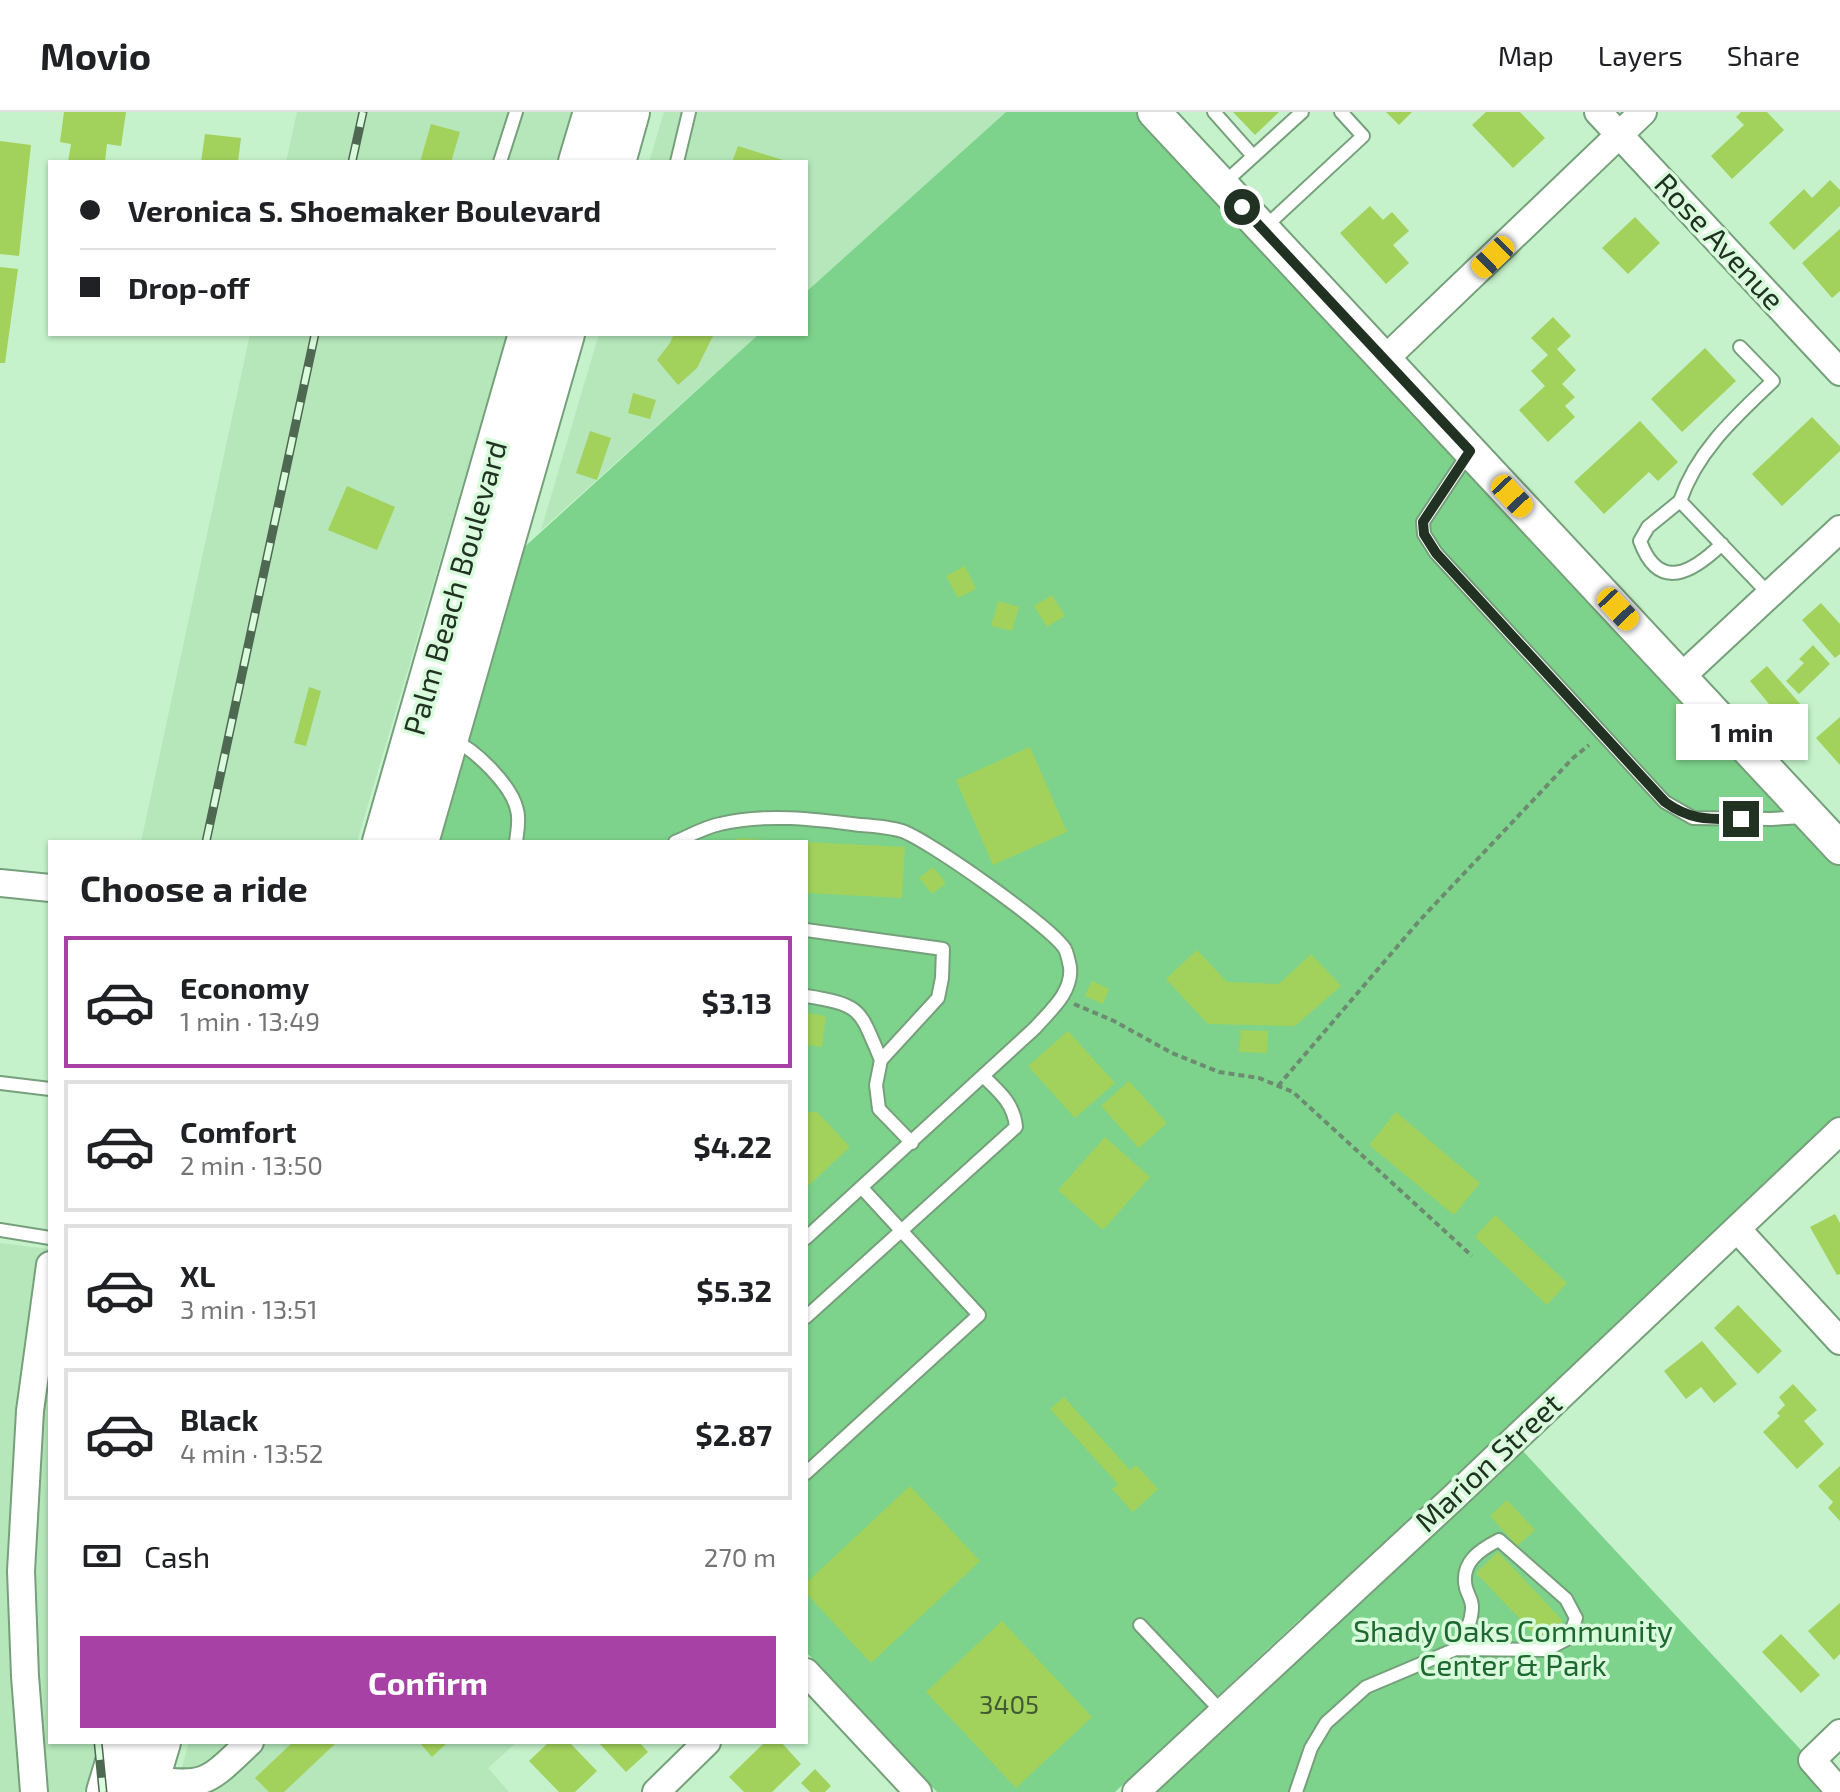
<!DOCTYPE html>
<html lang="en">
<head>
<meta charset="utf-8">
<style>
  :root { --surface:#fff; --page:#f2f2f2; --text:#202124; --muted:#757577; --line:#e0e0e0; --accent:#a741a6 }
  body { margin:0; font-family:"Exo 2",sans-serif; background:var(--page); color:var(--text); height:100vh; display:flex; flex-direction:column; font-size:30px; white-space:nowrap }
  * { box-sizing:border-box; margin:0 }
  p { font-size:26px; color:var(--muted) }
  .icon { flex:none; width:44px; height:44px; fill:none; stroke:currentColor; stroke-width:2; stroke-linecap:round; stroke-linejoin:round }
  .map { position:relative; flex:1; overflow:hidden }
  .panel { position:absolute; left:48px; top:728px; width:760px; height:904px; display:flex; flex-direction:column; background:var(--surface); border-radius:0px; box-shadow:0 2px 6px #0004 }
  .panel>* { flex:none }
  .banner { position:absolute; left:48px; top:48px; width:760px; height:176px; border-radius:0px; box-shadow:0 2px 6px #0004; display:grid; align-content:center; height:176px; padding:0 32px; background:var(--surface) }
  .end { position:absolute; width:36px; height:36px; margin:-18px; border:10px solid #213223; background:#fff; box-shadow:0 0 0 4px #fff }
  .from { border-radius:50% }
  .bubble { position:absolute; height:56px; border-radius:0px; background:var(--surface); box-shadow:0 2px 6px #0004; font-size:26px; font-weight:700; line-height:56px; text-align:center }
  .car { position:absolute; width:24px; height:48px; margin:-24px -12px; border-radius:10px; box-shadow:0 0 6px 2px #0007; background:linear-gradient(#f5c518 24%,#345 0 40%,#f5c518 0 76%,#345 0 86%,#f5c518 0) }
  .banner b { display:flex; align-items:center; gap:28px; height:76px; font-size:30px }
  .banner b+b { border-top:2px solid var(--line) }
  .banner i { width:20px; height:20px; background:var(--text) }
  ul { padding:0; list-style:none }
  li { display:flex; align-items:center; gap:24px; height:132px; margin:0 16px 12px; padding:0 16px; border:4px solid var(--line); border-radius:0px }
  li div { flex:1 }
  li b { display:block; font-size:30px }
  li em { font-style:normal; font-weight:700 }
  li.active { border-color:var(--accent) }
  li>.icon { width:72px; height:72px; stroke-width:1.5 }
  h2 { padding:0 32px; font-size:36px; line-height:96px }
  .pay { display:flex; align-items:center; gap:20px; height:88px; padding:0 32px; font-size:30px }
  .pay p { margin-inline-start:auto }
  .primary-button { display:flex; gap:16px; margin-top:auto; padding:16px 32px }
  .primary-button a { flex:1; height:92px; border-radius:0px; background:var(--accent); color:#fff; font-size:32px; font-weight:700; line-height:92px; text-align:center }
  header { display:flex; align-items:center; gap:48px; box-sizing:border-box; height:112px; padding:0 40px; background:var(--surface); border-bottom:2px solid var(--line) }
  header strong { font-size:38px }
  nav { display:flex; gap:44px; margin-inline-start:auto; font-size:28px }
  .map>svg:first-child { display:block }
  .built { fill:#b5e7bb }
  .green { fill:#7dd38b }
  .building { fill:#a2d25c }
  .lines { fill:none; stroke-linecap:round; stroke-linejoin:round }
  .service-casing { stroke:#76a07b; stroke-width:16 }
  .minor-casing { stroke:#76a07b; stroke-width:30 }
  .tertiary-casing { stroke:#76a07b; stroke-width:36 }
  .primary-casing { stroke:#76a07b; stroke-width:44 }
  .path { stroke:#6d8b71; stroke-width:4; stroke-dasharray:6 4; stroke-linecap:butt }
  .service { stroke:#fff; stroke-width:12 }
  .minor { stroke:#fff; stroke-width:26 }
  .tertiary { stroke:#fff; stroke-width:32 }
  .primary { stroke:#fff; stroke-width:40 }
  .rail-casing { stroke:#4f6852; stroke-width:9 }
  .rail { stroke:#d9fcdc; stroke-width:6; stroke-dasharray:18; stroke-linecap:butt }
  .route { stroke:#213223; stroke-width:10 }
  .labels { text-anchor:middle; stroke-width:7; stroke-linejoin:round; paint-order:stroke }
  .number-label { font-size:26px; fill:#415a31 }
  .street-label { font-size:30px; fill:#213223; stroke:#d9fcdc }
  .park-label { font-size:30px; fill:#1e6730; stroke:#d9fcdc }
</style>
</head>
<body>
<header>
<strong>Movio</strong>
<nav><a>Map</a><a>Layers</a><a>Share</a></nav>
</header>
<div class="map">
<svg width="1840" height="1680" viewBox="0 0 1840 1680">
  <rect width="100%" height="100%" fill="#c5f2ca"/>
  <g class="built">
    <polygon points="297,0 572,0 557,50 286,50"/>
    <polygon points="664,0 1006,0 806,180 806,50 649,50"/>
    <polygon points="250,222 507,222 357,730 141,730"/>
    <polygon points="599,222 759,222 541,418"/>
    <polygon points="0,1131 50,1137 50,1630 99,1630 84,1680 0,1680"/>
    <polygon points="189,1630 517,1630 488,1656 509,1680 175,1680"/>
  </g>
  <g class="green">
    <polygon points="1006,0 1138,0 1840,753 1840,1014 1310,1514 1301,1506 1115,1680 937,1680 806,1540 806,730 421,730 498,459 759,222 806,222 806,180"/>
    <polygon points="1519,1335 1840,1680 1149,1680"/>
  </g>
  <g class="building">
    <polygon points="64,0 126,0 121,34 107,32 105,50 68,50 71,32 60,30"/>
    <polygon points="1233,0 1279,0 1255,23"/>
    <polygon points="1386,0 1412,0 1399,13"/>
    <polygon points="1486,0 1520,0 1545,26 1513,56 1472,13"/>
    <polygon points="1741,0 1767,0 1784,18 1732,67 1711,44 1744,13 1736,5"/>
    <polygon points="431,12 460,20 451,50 420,50"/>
    <polygon points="205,22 241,26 238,50 201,50"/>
    <polygon points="0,29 31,33 19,144 0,142"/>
    <polygon points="738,34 786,49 786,50 732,50"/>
    <polygon points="1830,68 1840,78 1840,94 1794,138 1769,111 1804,77 1812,86"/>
    <polygon points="1370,94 1383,108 1392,100 1409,119 1393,133 1409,151 1386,172 1340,121"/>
    <polygon points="1635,105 1660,131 1628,162 1602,136"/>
    <polygon points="1840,117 1840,179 1832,186 1802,151"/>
    <polygon points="0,155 18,157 5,251 0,251"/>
    <polygon points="1553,205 1571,224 1557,237 1576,258 1562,272 1575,285 1565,294 1575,305 1548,330 1519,298 1545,274 1531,259 1548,243 1531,226"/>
    <polygon points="674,222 714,222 697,256 678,273 657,248 670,231"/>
    <polygon points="1705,236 1736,269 1682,320 1651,287"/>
    <polygon points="633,281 656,288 650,307 628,301"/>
    <polygon points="1812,305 1840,334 1840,339 1782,394 1752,362"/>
    <polygon points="1640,309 1678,350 1658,369 1649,360 1604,402 1574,370"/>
    <polygon points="590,319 611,326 597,368 576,361"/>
    <polygon points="347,374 395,395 377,438 328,418"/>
    <polygon points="965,454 976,477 958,486 946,464"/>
    <polygon points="1052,483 1065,504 1047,515 1034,494"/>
    <polygon points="998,489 1019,495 1012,519 991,514"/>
    <polygon points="1821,491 1840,512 1840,542 1835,546 1802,508"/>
    <polygon points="1813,533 1830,552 1799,582 1786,569 1804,551 1799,547"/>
    <polygon points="1767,554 1801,593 1783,609 1750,569"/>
    <polygon points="309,575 321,579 306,634 294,631"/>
    <polygon points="1840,605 1840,653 1816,626"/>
    <polygon points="1030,635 1067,720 993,753 956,668"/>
    <polygon points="737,726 767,728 767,730 737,730"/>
    <polygon points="806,730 905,735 902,786 806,781"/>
    <polygon points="933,755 946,771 932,782 919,766"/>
    <polygon points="1197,838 1227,870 1279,872 1311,842 1341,874 1295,914 1208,912 1166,867"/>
    <polygon points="1092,869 1109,877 1103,892 1085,884"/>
    <polygon points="806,901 826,904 822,935 806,933"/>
    <polygon points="1241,918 1268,919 1267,941 1239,940"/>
    <polygon points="1068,919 1115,971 1075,1006 1028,954"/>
    <polygon points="1129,969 1167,1011 1139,1036 1101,994"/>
    <polygon points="806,1000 817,1000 850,1035 806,1076"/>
    <polygon points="1396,1000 1480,1071 1454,1103 1369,1033"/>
    <polygon points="1105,1025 1150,1065 1103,1118 1058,1078"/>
    <polygon points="1835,1102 1840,1111 1840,1162 1837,1163 1810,1115"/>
    <polygon points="1495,1103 1567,1171 1547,1193 1475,1125"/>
    <polygon points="1738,1193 1782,1239 1758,1262 1714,1216"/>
    <polygon points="1702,1229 1737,1272 1714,1291 1701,1275 1686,1287 1664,1259"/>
    <polygon points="1793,1272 1817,1298 1804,1309 1824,1332 1797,1357 1763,1320 1780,1304 1777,1301 1785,1293 1779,1285"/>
    <polygon points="1064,1285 1130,1358 1136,1353 1158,1377 1133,1400 1112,1377 1118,1372 1050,1297"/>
    <polygon points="1840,1354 1840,1409 1828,1396 1833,1390 1818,1374"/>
    <polygon points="910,1374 980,1449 871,1551 806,1481 806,1471"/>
    <polygon points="1507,1388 1535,1418 1517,1434 1490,1404"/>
    <polygon points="1498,1440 1563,1509 1541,1529 1476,1461"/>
    <polygon points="1840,1491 1840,1542 1834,1548 1808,1519"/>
    <polygon points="1002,1509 1092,1605 1016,1676 926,1580"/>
    <polygon points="1781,1522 1820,1563 1801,1581 1762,1540"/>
    <polygon points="293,1630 337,1630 284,1680 269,1680 255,1666"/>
    <polygon points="419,1630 448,1630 432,1645"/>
    <polygon points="549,1630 569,1630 597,1659 575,1680 559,1680 529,1649"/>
    <polygon points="598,1630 639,1630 648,1640 626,1660"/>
    <polygon points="765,1630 781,1630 801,1652 772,1680 744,1680 729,1665"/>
    <polygon points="815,1657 831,1674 825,1680 810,1680 801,1671"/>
  </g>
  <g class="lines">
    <defs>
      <g id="service">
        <polyline points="1214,0 1253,44"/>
        <polyline points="500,50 516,0"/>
        <polyline points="677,50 689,0"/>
        <polyline points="1224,71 1302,0"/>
        <polyline points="1265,115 1363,24 1341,0"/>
        <polyline points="1468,342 1423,410 1424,422 1436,441 1665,690 1693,706 1771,707 1803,705"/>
        <path d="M 1680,389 C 1697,339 1735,305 1773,269 L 1740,235"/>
        <path d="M 1722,432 C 1693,460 1659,481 1640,429 L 1648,415 L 1680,389 L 1769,482"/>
        <path d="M 453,628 C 476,638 512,674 517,698 C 520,707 517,721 516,730"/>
        <path d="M 675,730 C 689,724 705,715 720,712 C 765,701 815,707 860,713 C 874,714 889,715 902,719 C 927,727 1053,816 1065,837 C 1067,841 1069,850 1070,855 C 1073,880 1050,899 1035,916 L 806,1126"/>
        <polyline points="806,818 943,837 942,866 938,886 881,948 876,973 879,997 912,1031"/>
        <path d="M 806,884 C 863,893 859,897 881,948"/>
        <polyline points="0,971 50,977"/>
        <polyline points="0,1118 50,1126"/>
        <path d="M 806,1205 L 1016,1015 C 1014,992 999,979 983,964"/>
        <polyline points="806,1361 979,1203 862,1076"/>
        <polyline points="1140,1513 1222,1600"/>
        <path d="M 1296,1680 L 1311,1636 L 1326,1611 L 1366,1575 L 1456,1537 L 1546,1538 L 1569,1526 L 1576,1506 L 1566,1487 L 1499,1428 C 1479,1438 1460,1451 1466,1476 C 1468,1483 1472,1488 1472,1495 C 1472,1511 1464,1523 1456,1537"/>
      </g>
      <g id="minor">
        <polyline points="1598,0 1840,260"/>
        <polyline points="1384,248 1643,0"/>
        <polyline points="1681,565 1840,417"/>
        <polyline points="0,771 50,776"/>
        <polyline points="1737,1117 1840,1229"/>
        <polyline points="806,1560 918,1680"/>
        <path d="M 149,1667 C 208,1676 208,1669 250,1630"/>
        <polyline points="34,1680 25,1564 21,1459 30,1299 50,1153"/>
        <polyline points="656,1680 707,1630"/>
        <polyline points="1136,1680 1453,1386 1840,1019"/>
        <polyline points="1840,1680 1812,1648 1840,1621"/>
      </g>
      <polyline id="tertiary" points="1154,0 1840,736"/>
      <g id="primary">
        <polyline points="579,50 594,0"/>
        <polyline points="615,50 629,0"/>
        <polyline points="383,730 529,222"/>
        <polyline points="418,730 564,222"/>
        <polyline points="107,1680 122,1630"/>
        <polyline points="145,1680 160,1630"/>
      </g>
    </defs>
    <use href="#service" class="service-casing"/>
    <use href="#minor" class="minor-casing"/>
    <use href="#tertiary" class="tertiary-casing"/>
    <use href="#primary" class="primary-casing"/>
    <g class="path">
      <polyline points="1074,892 1114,909 1172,941 1219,960 1259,966 1293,980 1472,1144"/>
      <polyline points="1278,974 1420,808 1573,646 1589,633"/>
    </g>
    <use href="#service" class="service"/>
    <use href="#minor" class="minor"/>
    <use href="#tertiary" class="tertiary"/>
    <use href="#primary" class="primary"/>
    <defs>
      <g id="rail">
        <polyline points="352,50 363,0"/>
        <polyline points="206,730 315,222"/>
        <polyline points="98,1630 103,1680"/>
      </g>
    </defs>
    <use href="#rail" class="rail-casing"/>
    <use href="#rail" class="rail"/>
  </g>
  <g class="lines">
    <path class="route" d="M 1242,95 L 1470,339 L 1423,410 L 1424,422 L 1436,441 L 1665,690 C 1691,709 1710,707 1741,707"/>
  </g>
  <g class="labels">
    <g class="number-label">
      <text x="1009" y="1602">3405</text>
    </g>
    <g class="street-label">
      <text transform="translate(1719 130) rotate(47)" y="10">Rose Avenue</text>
      <text transform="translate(456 476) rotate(-74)" y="10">Palm Beach Boulevard</text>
      <text transform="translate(1489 1351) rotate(-43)" y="10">Marion Street</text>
    </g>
    <g class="park-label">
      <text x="1513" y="1530">Shady Oaks Community<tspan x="1513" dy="34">Center &amp; Park</tspan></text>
    </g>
  </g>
</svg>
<i class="end from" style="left:1242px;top:95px"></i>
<i class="end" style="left:1741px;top:707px"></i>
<div class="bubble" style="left:1676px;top:592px;width:132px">1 min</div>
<i class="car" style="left:1493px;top:145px;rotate:226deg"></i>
<i class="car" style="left:1512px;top:384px;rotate:137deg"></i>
<i class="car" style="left:1618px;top:497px;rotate:137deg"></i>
<div class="banner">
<b><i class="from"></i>Veronica S. Shoemaker Boulevard</b>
<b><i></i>Drop-off</b>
</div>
<section class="panel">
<h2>Choose a ride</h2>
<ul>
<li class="active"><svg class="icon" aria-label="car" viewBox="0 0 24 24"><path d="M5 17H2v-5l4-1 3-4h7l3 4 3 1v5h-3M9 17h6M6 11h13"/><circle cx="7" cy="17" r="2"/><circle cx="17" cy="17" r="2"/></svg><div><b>Economy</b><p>1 min · 13:49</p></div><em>$3.13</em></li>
<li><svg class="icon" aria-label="car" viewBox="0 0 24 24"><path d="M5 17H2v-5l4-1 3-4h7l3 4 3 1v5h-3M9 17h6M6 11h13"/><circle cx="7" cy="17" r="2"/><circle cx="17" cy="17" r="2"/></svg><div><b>Comfort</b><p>2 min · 13:50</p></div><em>$4.22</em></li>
<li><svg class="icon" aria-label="car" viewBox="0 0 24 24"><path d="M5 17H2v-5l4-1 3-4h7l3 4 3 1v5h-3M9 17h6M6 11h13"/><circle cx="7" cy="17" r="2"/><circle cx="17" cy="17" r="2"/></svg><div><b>XL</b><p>3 min · 13:51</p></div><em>$5.32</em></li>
<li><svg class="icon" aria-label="car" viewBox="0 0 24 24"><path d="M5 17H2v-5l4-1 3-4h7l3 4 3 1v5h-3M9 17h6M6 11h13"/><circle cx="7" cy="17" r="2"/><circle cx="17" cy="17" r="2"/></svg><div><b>Black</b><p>4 min · 13:52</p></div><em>$2.87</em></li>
</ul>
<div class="pay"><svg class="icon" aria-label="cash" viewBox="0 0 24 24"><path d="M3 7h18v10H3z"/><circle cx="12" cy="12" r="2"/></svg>Cash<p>270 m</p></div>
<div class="primary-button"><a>Confirm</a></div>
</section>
</div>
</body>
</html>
